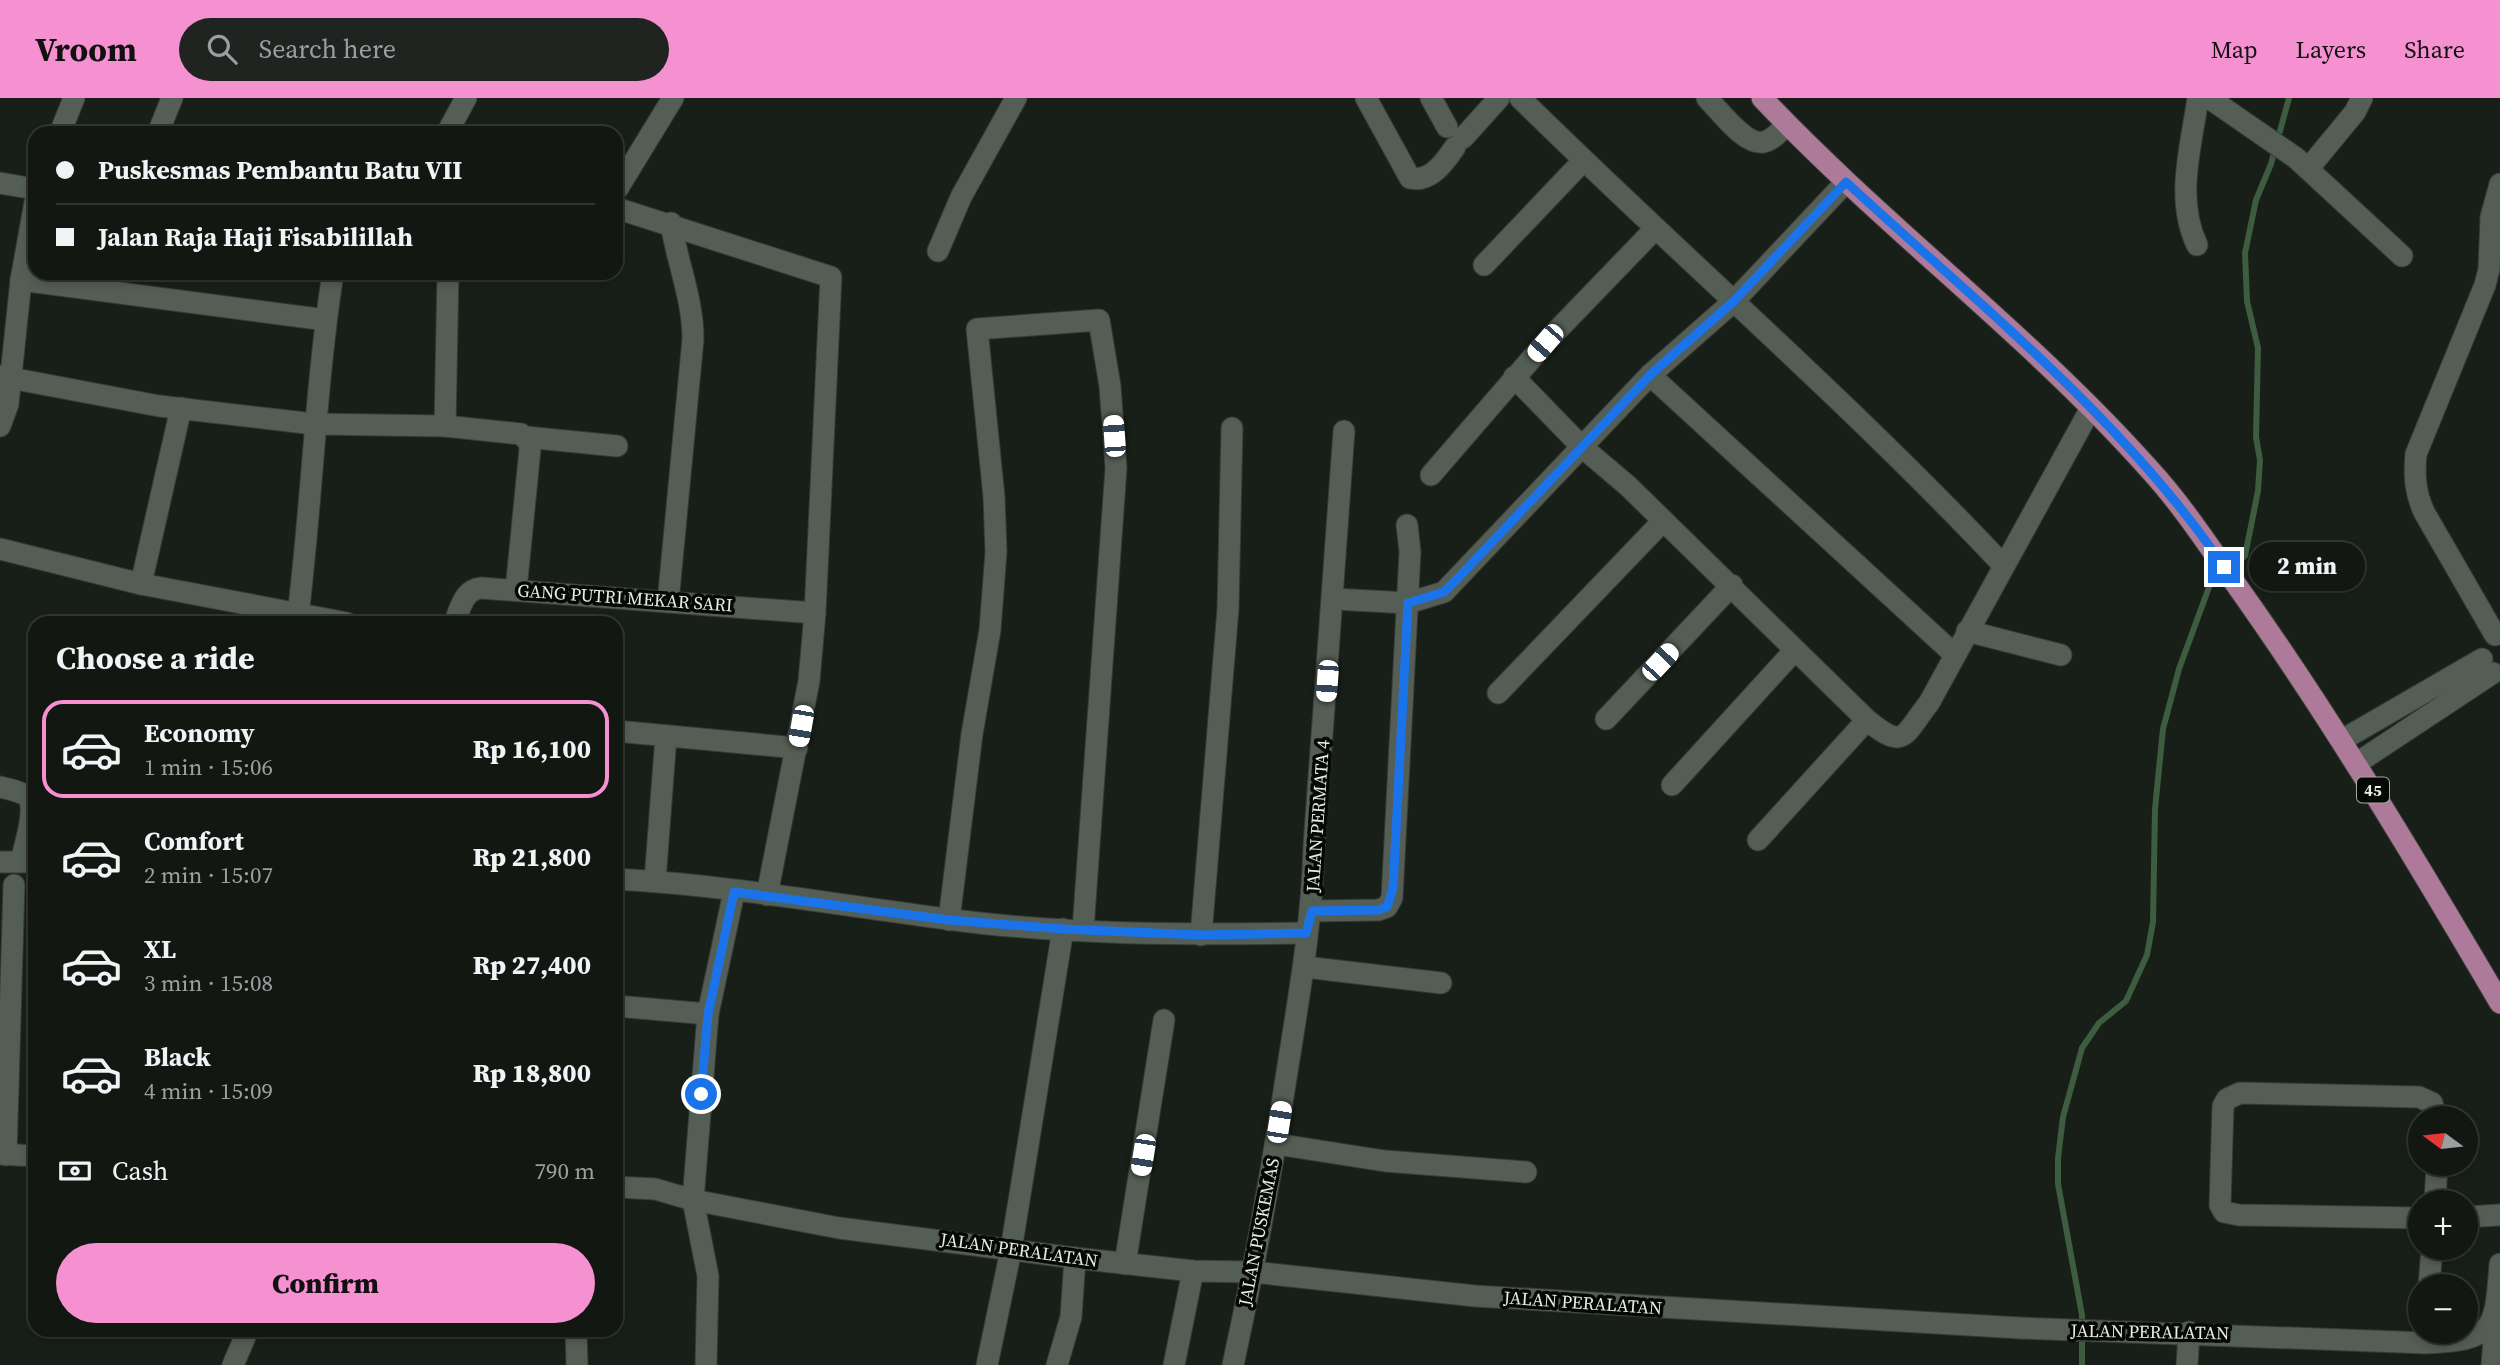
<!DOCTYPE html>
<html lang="en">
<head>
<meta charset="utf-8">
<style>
  :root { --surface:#121712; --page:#1f2420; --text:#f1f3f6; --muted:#9c9f9f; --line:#313632; --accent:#f590d1 }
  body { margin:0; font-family:"Source Serif 4",serif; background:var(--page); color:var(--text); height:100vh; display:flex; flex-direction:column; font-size:26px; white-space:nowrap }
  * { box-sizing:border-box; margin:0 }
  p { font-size:23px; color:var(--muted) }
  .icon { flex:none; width:38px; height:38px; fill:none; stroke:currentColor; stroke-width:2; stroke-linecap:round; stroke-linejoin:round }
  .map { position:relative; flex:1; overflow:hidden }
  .details { position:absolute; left:28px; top:518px; width:595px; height:721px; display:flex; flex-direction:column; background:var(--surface); border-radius:21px; box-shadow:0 4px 10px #0003,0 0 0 2px var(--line) }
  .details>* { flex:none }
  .banner { position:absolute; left:28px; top:28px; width:595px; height:154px; border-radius:21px; box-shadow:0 4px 10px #0003,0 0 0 2px var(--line); display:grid; align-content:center; height:154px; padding:0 28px; background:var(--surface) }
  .needle { width:46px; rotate:285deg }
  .fabs { position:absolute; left:2408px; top:1008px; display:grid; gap:14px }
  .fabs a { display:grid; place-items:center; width:70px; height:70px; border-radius:50%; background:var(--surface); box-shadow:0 4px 10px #0003,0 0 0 2px var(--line); font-size:35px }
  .end { position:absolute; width:32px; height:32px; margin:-16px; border:9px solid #1a73e8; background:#fff; box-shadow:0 0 0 4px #fff }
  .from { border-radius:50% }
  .bubble { position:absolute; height:49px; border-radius:24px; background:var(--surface); box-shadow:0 4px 10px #0003,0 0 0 2px var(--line); font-size:23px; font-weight:800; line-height:49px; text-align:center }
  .car { position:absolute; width:21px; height:42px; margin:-21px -10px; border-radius:9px; box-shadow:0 0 5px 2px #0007; background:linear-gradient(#fff 24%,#345 0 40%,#fff 0 76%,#345 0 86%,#fff 0) }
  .banner b { display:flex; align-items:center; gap:24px; height:66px; font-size:26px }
  .banner b+b { border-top:2px solid var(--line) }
  .banner i { width:18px; height:18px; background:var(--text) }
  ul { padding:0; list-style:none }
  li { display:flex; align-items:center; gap:21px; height:98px; margin:0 14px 10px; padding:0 14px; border:4px solid transparent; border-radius:21px }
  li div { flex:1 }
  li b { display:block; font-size:26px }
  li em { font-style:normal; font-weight:800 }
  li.active { border-color:var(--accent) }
  li>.icon { width:63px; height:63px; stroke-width:1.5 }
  h2 { padding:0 28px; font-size:32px; line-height:84px }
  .pay { display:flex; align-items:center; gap:18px; height:77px; padding:0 28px; font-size:26px }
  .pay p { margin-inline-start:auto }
  .primary-button { display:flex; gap:14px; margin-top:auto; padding:14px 28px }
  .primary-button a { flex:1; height:80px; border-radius:42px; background:var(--accent); color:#111; font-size:28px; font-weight:800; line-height:80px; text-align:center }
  header { display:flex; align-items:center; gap:42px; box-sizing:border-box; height:98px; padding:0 35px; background:var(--accent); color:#111 }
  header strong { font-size:33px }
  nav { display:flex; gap:38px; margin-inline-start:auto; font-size:24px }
  .search { width:490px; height:63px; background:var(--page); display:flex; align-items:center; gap:18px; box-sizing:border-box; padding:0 24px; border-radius:38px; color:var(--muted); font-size:26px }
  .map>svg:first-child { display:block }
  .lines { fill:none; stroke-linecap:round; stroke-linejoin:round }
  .stream { stroke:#3e5c3f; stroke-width:6 }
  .minor-casing { stroke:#363b36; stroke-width:23 }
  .major-casing { stroke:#363b36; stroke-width:23 }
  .minor { stroke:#555e55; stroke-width:21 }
  .major { stroke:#ad7b99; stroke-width:21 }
  .route { stroke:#1a73e8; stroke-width:9 }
  .labels { text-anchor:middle; stroke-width:7; stroke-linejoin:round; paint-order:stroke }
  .shield { fill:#050805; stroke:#a3a8a3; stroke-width:2 }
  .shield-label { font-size:16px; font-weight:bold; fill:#e7ece7 }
  .street-label { font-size:18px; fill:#e7ece7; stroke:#050805 }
</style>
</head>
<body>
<header>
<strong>Vroom</strong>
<div class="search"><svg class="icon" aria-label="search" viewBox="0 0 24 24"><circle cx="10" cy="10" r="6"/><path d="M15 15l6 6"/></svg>Search here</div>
<nav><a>Map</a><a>Layers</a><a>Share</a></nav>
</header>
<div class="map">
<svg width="2500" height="1267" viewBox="0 0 2500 1267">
  <rect width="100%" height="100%" fill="#181f18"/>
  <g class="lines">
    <polyline class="stream" points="2082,1267 2082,1217 2058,1086 2058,1060 2063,1019 2082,950 2099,925 2126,903 2147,857 2153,824 2155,711 2163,631 2179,571 2212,481 2245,458 2258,393 2260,362 2256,339 2258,250 2247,203 2245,155 2256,102 2271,66 2289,0"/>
    <defs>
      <g id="minor">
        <path d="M 1366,0 L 1410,80 C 1430,85 1445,64 1455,49"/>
        <polyline points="1431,0 1447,29"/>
        <path d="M 1520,0 C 1679,157 1850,304 2003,467"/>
        <path d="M 1707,0 C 1720,13 1745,48 1764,44 C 1773,42 1781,32 1787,27"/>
        <polyline points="2209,0 2296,60 2402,158"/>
        <polyline points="60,35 74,0"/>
        <polyline points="158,35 172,0"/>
        <polyline points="447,35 466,0"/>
        <polyline points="1463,40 1499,0"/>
        <polyline points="2308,71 2355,14 2362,0"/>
        <polyline points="0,85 35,91"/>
        <polyline points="618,90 673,0"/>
        <polyline points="616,110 831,179 815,515 809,583 767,797"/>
        <path d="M 2197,147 C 2175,101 2191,49 2198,0"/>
        <polyline points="938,153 961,99 1016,0"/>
        <polyline points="1484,167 1583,63"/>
        <polyline points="21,182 326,222"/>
        <polyline points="1650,277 1954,556"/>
        <polyline points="0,278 159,308 314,326 445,328 521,336 529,344 530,351 516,492"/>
        <path d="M 1514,279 L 1582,349 L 1628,388 L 1867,622 C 1905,653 1903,638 1929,605 L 2091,310"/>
        <polyline points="0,328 8,306 21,182 35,104"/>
        <polyline points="445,328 448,175"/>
        <polyline points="526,339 617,348"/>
        <polyline points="1431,377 1545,245 1654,132"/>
        <polyline points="0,451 141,486 347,525"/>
        <polyline points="141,486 181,310"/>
        <polyline points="1334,501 1408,505 1444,494 1650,277 1734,203 1846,84"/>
        <path d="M 668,504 L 693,241 C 693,201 677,164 671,125"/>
        <path d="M 297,525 C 312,408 315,291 333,175"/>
        <path d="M 454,525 C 461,510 463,492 481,490 L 815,515"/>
        <polyline points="1967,533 2061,557"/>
        <path d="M 2495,537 L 2424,414 C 2415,394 2414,378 2416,356 L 2485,187 L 2489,171 L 2491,119 L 2500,86"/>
        <polyline points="1498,595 1663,423"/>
        <polyline points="1606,621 1732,487"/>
        <polyline points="616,633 797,650"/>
        <polyline points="2342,642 2482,561"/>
        <polyline points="2357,665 2493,575"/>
        <polyline points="1672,687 1795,552"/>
        <path d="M 0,689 C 8,691 20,693 27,698 C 38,707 24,750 21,763"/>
        <polyline points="1758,742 1867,622"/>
        <polyline points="0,764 33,764"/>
        <path d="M 616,781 C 727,787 837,807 947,821 C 1065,837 1187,837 1306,835"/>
        <polyline points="655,783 666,638"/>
        <polyline points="1312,813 1378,812 1387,809 1392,800 1410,454 1407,427"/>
        <polyline points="949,822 972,636 990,532 996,454 994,399 977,231 1099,222 1110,288 1116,370 1083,832"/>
        <polyline points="1201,837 1228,511 1232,330"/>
        <polyline points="1305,869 1441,885"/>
        <polyline points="616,908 708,916"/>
        <polyline points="1276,1046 1385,1063 1526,1074"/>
        <polyline points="0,1056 35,1058"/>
        <polyline points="6,1057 14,787"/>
        <path d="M 616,1089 L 655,1091 L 693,1102 L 839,1130 L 1075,1160 L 1193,1173 L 1253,1174 L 1475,1198 L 2020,1230 L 2426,1245 C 2495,1242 2495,1232 2500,1166"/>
        <polyline points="2435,1104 2437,1066"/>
        <polyline points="2466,1119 2500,1117"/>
        <polyline points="2420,1120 2239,1117 2224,1114 2220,1107 2223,1008 2227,1001 2240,995 2419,999 2432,1005 2437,1020"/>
        <polyline points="1125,1166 1164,922"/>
        <polyline points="2429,1188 2432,1150"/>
        <polyline points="576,1232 577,1267"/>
        <polyline points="233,1267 248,1232"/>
        <polyline points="706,1267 708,1178 693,1102 708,916 734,794"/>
        <polyline points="987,1267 1011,1152 1063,831"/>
        <polyline points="1057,1267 1071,1219 1075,1160"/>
        <polyline points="1174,1267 1193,1173"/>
        <path d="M 1233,1267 C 1254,1170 1272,1072 1287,974 C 1299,898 1312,825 1314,748 L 1344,333"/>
        <polyline points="2187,1267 2189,1234"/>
        <polyline points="2492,1267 2496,1218"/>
      </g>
      <path id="major" d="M 1762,0 C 1885,130 2032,239 2150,372 C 2182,407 2208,447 2235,485 C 2331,620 2416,762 2500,905"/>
    </defs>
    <use href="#minor" class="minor-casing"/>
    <use href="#major" class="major-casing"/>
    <use href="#minor" class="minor"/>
    <use href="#major" class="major"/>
  </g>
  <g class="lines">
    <path class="route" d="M 701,996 L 708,916 L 734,794 L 949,822 L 1063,831 L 1201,837 L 1306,835 L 1312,813 L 1378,812 L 1387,809 L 1393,790 L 1408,505 L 1444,494 L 1459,479 L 1650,277 L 1734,203 L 1846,84 C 1976,204 2125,322 2224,469"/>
  </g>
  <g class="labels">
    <rect class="shield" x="2357" y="679.5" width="32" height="25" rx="5"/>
    <g class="shield-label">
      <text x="2373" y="698">45</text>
    </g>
    <g class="street-label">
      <text transform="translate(625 500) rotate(4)" y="6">GANG PUTRI MEKAR SARI</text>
      <text transform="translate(1318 718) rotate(-86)" y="6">JALAN PERMATA 4</text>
      <text transform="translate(1259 1134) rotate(-79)" y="6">JALAN PUSKEMAS</text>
      <text transform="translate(1019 1152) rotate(8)" y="6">JALAN PERALATAN</text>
      <text transform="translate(1583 1205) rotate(4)" y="6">JALAN PERALATAN</text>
      <text transform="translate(2150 1234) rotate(1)" y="6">JALAN PERALATAN</text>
    </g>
  </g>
</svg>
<div class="fabs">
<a><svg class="needle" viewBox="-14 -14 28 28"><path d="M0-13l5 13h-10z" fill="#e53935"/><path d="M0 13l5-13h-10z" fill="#9c9f9f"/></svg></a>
<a>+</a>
<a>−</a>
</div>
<i class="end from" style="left:701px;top:996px"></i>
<i class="end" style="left:2224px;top:469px"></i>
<div class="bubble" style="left:2249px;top:444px;width:116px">2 min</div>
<i class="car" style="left:1545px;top:245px;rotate:221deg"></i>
<i class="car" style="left:1114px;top:338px;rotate:356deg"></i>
<i class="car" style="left:1660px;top:564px;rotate:43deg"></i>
<i class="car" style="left:1327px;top:583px;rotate:184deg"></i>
<i class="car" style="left:801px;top:628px;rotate:190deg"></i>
<i class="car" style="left:1279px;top:1024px;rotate:9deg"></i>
<i class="car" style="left:1143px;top:1057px;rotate:189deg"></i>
<div class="banner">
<b><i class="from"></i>Puskesmas Pembantu Batu VII</b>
<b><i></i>Jalan Raja Haji Fisabilillah</b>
</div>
<section class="details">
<h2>Choose a ride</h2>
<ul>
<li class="active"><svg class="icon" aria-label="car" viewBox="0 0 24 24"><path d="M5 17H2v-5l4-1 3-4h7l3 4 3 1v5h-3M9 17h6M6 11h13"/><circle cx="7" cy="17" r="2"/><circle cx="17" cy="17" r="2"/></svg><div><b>Economy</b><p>1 min · 15:06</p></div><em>Rp 16,100</em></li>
<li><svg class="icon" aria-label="car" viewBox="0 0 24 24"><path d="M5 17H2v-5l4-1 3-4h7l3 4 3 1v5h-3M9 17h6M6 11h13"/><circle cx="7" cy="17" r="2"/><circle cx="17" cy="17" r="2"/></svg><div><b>Comfort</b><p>2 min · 15:07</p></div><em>Rp 21,800</em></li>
<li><svg class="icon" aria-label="car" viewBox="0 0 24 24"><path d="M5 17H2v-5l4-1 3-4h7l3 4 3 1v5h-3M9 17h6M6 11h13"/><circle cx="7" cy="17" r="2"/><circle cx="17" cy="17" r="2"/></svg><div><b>XL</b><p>3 min · 15:08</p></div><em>Rp 27,400</em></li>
<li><svg class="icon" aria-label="car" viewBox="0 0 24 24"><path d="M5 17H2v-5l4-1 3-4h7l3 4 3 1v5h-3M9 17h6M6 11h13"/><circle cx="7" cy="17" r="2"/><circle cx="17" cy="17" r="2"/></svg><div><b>Black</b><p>4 min · 15:09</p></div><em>Rp 18,800</em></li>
</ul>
<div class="pay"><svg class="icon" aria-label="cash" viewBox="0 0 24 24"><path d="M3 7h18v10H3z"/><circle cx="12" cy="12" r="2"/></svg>Cash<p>790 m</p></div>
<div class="primary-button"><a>Confirm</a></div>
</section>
</div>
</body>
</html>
